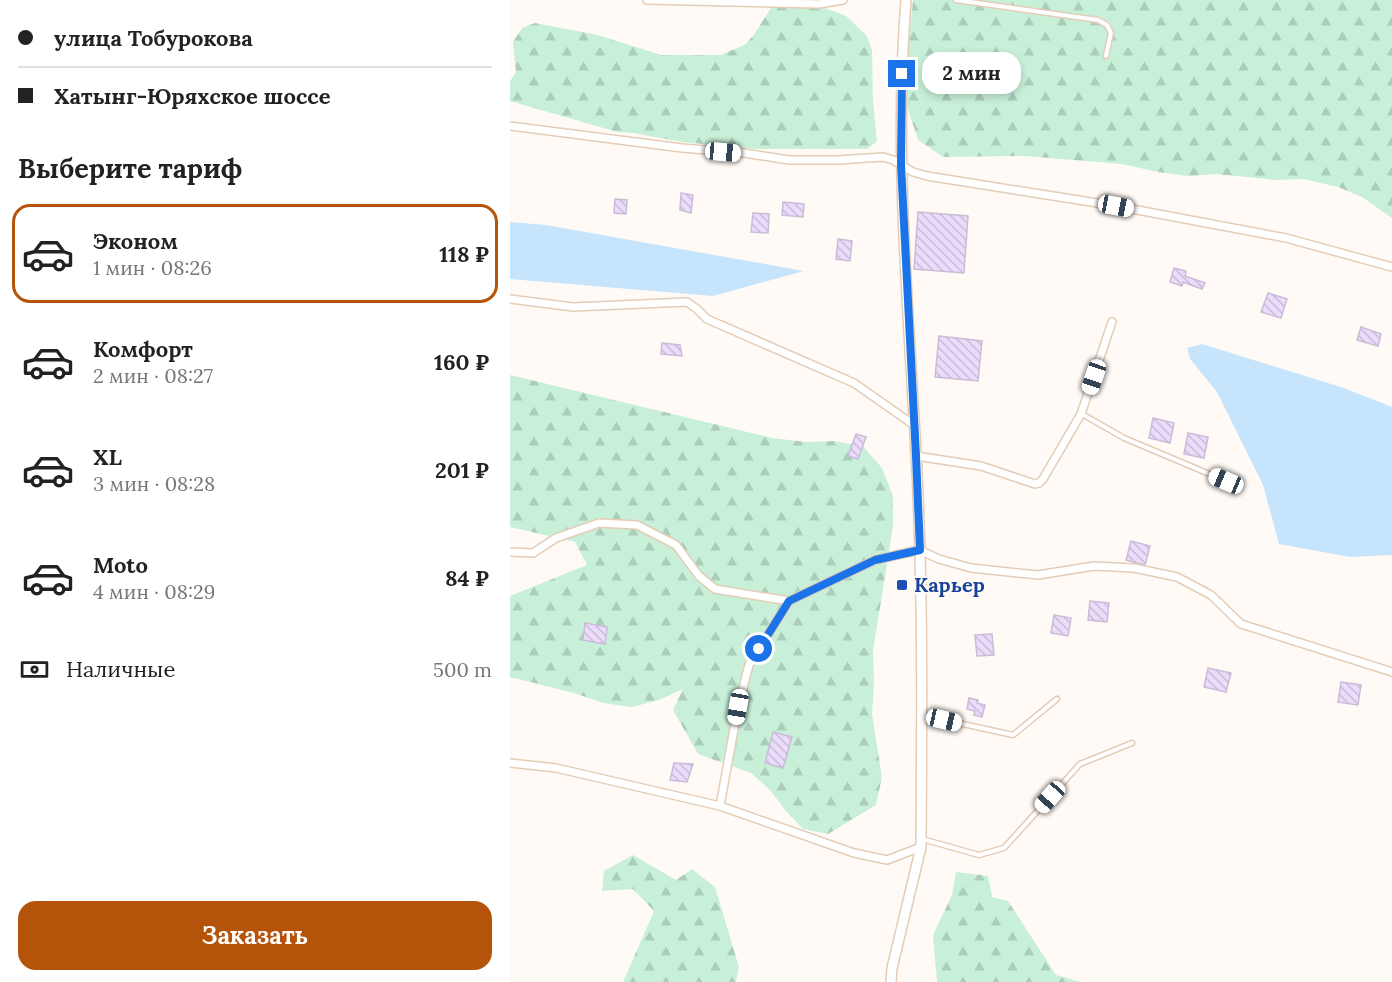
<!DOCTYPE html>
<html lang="ru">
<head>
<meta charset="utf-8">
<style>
  :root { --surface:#fff; --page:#f2f2f2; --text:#222; --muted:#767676; --line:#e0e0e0; --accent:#b45309 }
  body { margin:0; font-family:Lora,serif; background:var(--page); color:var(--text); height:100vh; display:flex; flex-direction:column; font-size:22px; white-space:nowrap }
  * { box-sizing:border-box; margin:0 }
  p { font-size:20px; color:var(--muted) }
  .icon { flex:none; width:33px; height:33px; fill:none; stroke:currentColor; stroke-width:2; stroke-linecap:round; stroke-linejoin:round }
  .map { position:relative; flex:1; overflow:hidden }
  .side { display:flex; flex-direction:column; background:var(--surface); width:510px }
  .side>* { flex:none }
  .banner { display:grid; align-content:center; height:132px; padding:0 18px; background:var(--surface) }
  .end { position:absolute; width:27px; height:27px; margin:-14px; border:8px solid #1a73e8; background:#fff; box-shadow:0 0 0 3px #fff }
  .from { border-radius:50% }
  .bubble { position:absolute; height:42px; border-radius:18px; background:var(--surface); box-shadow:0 3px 9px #0003; font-size:20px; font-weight:700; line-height:42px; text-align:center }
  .car { position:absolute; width:18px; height:36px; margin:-18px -9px; border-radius:8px; box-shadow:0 0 4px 2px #0007; background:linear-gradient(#fff 24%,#345 0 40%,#fff 0 76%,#345 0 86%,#fff 0) }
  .banner b { display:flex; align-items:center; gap:21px; height:57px; font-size:22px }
  .banner b+b { border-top:2px solid var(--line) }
  .banner i { width:15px; height:15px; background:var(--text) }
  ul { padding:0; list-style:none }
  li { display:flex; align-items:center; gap:18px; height:99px; margin:0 12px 9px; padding:0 6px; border:3px solid transparent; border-radius:18px }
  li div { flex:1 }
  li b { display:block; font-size:22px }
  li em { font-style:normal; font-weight:700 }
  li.selected { border-color:var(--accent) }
  li>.icon { width:54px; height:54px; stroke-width:1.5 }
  h2 { padding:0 18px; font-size:27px; line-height:72px }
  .pay { display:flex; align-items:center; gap:15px; height:66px; padding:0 18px; font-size:22px }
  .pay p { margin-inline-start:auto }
  .primary-button { display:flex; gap:12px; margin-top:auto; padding:12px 18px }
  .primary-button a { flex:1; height:69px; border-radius:18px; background:var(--accent); color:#fff; font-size:24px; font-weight:700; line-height:69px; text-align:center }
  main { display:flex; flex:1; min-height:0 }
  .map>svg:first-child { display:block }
  .forest { fill:url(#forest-firs) }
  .water { fill:#c6e5fc }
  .building { fill:url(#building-back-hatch); stroke:#c9bcd7; stroke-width:1.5 }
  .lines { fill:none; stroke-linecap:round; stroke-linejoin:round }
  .service-casing { stroke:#e4cdb7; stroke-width:7 }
  .minor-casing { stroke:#e4cdb7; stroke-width:10 }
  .tertiary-casing { stroke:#e4cdb7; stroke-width:12 }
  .service { stroke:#fff; stroke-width:4 }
  .minor { stroke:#fff; stroke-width:7 }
  .tertiary { stroke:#fff; stroke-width:9 }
  .route { stroke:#1a73e8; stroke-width:8 }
  .transit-dot { fill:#1a4fb4; stroke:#fffaf5; stroke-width:2 }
  .labels { text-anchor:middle; stroke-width:4.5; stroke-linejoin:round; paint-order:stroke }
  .transit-label { font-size:20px; font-weight:bold; fill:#164399; stroke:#fffaf5; text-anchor:start }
</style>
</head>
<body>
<main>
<section class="side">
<div class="banner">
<b><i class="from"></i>улица Тобурокова</b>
<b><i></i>Хатынг-Юряхское шоссе</b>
</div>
<h2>Выберите тариф</h2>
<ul>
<li class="selected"><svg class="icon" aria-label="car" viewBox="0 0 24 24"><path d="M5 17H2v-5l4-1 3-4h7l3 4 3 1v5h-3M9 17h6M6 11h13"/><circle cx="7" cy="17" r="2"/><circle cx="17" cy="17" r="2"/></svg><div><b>Эконом</b><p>1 мин · 08:26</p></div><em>118 ₽</em></li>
<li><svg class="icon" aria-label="car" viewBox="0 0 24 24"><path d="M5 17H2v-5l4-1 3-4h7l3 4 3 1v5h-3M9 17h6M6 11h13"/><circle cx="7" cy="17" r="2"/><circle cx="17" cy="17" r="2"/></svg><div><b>Комфорт</b><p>2 мин · 08:27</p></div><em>160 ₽</em></li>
<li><svg class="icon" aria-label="car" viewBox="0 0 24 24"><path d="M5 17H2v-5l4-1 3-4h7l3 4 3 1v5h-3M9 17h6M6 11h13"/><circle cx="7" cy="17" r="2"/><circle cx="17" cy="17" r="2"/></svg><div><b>XL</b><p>3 мин · 08:28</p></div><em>201 ₽</em></li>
<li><svg class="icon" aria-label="car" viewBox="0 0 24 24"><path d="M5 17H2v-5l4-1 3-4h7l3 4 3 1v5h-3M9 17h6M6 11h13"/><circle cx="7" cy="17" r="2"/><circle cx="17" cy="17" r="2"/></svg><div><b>Moto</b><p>4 мин · 08:29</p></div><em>84 ₽</em></li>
</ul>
<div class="pay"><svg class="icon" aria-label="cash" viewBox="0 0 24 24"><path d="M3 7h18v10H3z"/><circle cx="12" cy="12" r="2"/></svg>Наличные<p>500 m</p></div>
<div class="primary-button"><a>Заказать</a></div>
</section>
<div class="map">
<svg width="882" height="982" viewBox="0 0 882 982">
  <defs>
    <pattern id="forest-firs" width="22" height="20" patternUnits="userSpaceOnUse" patternTransform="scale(1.5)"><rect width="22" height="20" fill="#c8f0d9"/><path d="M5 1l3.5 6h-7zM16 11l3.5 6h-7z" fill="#abcdb9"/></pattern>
    <pattern id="building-back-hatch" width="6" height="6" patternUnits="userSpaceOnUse" patternTransform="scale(1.5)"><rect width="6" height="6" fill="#ebdcfc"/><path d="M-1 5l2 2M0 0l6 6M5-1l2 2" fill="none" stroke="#c9bcd7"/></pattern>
  </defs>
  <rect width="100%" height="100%" fill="#fffaf5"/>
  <g class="forest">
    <polygon points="266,0 310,0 312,7 336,16 357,36 362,50 363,102 367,141 357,149 247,149 172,142 123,133 107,132 0,101 0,81 6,72 3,42 12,28 25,23 88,35 151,55 211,55 236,44 245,33"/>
    <polygon points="403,0 882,0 882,218 852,197 828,187 793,179 766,180 706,174 677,176 648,172 612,164 515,156 433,157 408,140 398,109 395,77"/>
    <polygon points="0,375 262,438 296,442 323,441 353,446 372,468 383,496 383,526 363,651 364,684 362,714 372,777 366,805 318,834 293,829 276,811 260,790 241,773 188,754 163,710 173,689 149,700 122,707 93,703 64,693 0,677 0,596 77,565 65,542 0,527"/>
    <polygon points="123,855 166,880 182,869 205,887 229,967 226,982 113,982 144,911 123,889 92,891 94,871"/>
    <polygon points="446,872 478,876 482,897 498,901 546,975 571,982 427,982 423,935 442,895"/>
  </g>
  <g class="water">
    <polygon points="0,222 36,225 294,271 203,296 0,279"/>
    <polygon points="692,344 834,388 882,407 882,555 840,557 769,544 753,485 707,392 680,359 677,348"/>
  </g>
  <g class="building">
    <polygon points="171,193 183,195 181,213 170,210"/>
    <polygon points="105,199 117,200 116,214 104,213"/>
    <polygon points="273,202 294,204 293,217 272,215"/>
    <polygon points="408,212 458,216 454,273 404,269"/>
    <polygon points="243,213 259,214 258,233 241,232"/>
    <polygon points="328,239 342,241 340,261 326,259"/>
    <polygon points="664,268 676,271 675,276 695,283 692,289 673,282 672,286 660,282"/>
    <polygon points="758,293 777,299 771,318 751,312"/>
    <polygon points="851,327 871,334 868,346 847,340"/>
    <polygon points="429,336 472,341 468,381 425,377"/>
    <polygon points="152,343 170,345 172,356 151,354"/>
    <polygon points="643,418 664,423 660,443 639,438"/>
    <polygon points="678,433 698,437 694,458 674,454"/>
    <polygon points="346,434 356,437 348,459 338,456"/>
    <polygon points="621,541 640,546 635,565 616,560"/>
    <polygon points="580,601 599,603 597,622 578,620"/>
    <polygon points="544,615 561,618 558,636 541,633"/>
    <polygon points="75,623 97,627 95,644 73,640"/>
    <polygon points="482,634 484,655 467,656 465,635"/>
    <polygon points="698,668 721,673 716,692 694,687"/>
    <polygon points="831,682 851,685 848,705 828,702"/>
    <polygon points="459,698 468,700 467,703 475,705 472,717 464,715 465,711 457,709"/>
    <polygon points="263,732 282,737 273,768 255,763"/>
    <polygon points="164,763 183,764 177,782 160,780"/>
  </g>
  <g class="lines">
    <defs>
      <g id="service">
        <polyline points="446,0 588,20 597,25 601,33 596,56"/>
        <polyline points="572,414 614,438 716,481"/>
        <polyline points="412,715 503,735 547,699"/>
        <polyline points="412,839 469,855 494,848 570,764 622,743"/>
      </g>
      <g id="minor">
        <polyline points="137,0 309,4 333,0"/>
        <polyline points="0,126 172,148 234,153 279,160 328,160 373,157 383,160 403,172 417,176 606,206 776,238 882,267"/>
        <polyline points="0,299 63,307 177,302 187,309 197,319 344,383 404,425"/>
        <polyline points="406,456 471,466 525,484 529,483 533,479 571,414 602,322"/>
        <polyline points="0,552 23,553 46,538 89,523 127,525 166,545 189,576 205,589 279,601"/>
        <polyline points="0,763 46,768 210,806 344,853 377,860 411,847"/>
        <polyline points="210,806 228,707 239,665 279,601 365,560 409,550 429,559 461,568 528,575 584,566 624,568 667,577 701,595 731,624 882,672"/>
      </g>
      <path id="tertiary" d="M 381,982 L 382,968 L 411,847 L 411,839 C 412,710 413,581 406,453 C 398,302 384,151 396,0"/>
    </defs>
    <use href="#service" class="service-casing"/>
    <use href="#minor" class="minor-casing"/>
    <use href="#tertiary" class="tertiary-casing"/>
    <use href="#service" class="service"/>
    <use href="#minor" class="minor"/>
    <use href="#tertiary" class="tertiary"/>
  </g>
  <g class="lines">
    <polyline class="route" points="249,649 279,601 365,560 410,550 406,456 391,165 392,74"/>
  </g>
  <rect class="transit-dot" x="386" y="579" width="12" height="12" rx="3"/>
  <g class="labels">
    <g class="transit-label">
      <text x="404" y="592">Карьер</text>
    </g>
  </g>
</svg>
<i class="end from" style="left:249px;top:649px"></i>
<i class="end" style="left:392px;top:74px"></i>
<div class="bubble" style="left:412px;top:52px;width:99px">2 мин</div>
<i class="car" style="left:213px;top:152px;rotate:95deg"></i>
<i class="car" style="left:606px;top:206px;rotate:101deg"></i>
<i class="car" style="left:584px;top:377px;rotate:199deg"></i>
<i class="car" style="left:716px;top:481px;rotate:293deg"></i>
<i class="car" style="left:228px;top:707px;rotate:190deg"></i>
<i class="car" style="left:434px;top:720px;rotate:103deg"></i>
<i class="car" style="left:540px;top:797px;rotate:222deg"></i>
</div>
</main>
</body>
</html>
